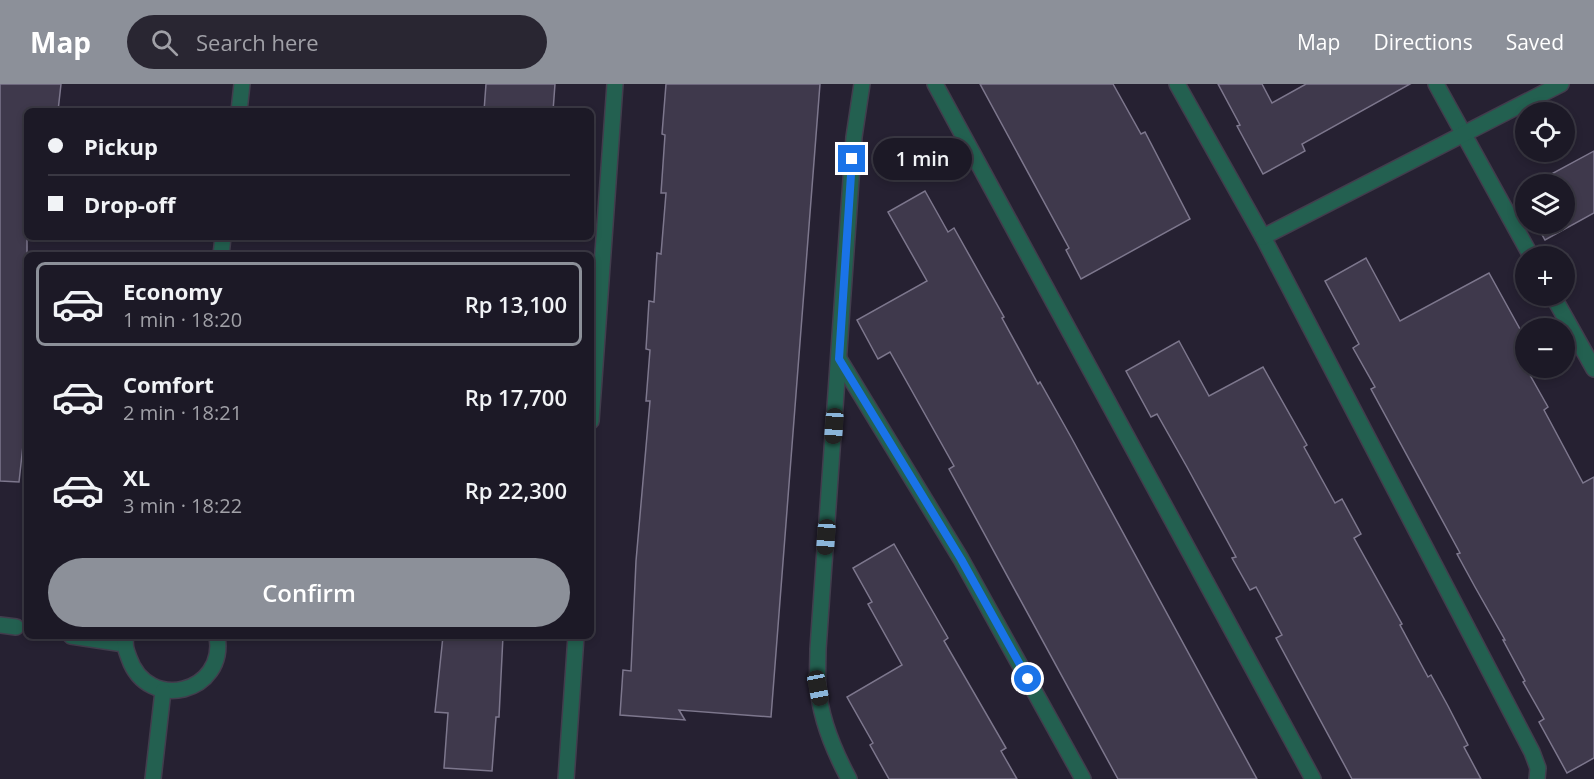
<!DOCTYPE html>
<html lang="en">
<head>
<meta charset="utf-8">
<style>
  :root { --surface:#1c1926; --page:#292632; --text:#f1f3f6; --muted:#a0a0a7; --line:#3a3843; --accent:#8c9099 }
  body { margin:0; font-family:"Open Sans",sans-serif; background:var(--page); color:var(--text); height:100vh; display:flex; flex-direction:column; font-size:22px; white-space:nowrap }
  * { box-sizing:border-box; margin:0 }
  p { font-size:20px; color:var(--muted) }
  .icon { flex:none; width:33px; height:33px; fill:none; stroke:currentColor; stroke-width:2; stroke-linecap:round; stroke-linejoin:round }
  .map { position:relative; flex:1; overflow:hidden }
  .panel { position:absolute; left:24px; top:168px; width:570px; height:387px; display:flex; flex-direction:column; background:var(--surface); border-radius:9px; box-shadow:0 3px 9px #0003,0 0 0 2px var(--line) }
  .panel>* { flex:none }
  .hud { position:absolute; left:24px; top:24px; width:570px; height:132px; border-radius:9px; box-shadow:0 3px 9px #0003,0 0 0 2px var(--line); display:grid; align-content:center; height:132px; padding:0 24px; background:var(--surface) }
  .buttons { position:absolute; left:1515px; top:18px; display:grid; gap:12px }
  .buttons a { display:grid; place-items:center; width:60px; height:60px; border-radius:50%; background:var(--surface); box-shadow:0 3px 9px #0003,0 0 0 2px var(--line); font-size:30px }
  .end { position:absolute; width:27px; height:27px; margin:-14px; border:8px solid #1a73e8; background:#fff; box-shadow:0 0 0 3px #fff }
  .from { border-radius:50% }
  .bubble { position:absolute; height:42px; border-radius:21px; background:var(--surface); box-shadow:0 3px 9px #0003,0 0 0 2px var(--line); font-size:20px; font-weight:600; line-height:42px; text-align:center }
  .car { position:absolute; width:18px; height:36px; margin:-18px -9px; border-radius:8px; box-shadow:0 0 4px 2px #0007; background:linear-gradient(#222 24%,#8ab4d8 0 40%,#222 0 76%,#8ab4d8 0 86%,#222 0) }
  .hud b { display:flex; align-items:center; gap:21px; height:57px; font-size:22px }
  .hud b+b { border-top:2px solid var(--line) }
  .hud i { width:15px; height:15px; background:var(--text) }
  ul { padding:10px 0 0; list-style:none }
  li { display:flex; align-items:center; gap:18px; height:84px; margin:0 12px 9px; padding:0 12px; border:3px solid transparent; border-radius:9px }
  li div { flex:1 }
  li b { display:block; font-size:22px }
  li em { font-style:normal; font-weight:600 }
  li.active { border-color:var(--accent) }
  li>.icon { width:54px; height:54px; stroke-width:1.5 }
  .button { display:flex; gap:12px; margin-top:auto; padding:12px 24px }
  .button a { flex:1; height:69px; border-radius:36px; background:var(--accent); color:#fff; font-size:24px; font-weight:600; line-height:69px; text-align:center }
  header { display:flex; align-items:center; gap:36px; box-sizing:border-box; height:84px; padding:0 30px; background:var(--accent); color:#fff }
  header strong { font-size:28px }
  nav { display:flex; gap:33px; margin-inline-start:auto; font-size:21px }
  .search { width:420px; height:54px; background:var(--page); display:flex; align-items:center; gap:15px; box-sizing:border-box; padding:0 21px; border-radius:33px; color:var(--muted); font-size:22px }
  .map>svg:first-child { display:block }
  .building { fill:#3f394c; stroke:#7d778d; stroke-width:1.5 }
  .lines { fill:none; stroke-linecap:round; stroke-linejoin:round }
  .minor-casing { stroke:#423d4d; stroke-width:18 }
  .minor { stroke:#236050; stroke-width:15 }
  .route { stroke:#1a73e8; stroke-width:8 }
</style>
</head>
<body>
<header>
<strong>Map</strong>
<div class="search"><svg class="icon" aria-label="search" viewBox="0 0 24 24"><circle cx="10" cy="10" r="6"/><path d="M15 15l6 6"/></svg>Search here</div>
<nav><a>Map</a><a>Directions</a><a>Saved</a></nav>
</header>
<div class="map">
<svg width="1594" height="695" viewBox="0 0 1594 695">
  <rect width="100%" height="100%" fill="#262132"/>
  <g class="building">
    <polygon points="0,0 61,0 58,27 27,27 27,325 19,398 0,397"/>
    <polygon points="486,0 555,0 553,27 484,27"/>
    <polygon points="666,0 820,0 771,633 679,626 685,636 620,631 623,586 631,587 636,477 650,317 646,317 650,266 646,265 649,217 654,218 657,169 661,170 666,109 661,109 665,51 662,50"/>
    <polygon points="980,0 1113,0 1141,50 1145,48 1190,135 1081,195 1066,166 1069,164"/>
    <polygon points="1218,0 1262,0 1272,19 1306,0 1410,0 1302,60 1305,67 1263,90 1237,42 1240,41"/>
    <polygon points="1594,67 1594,129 1545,156 1536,140 1564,140 1564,100 1533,100"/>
    <polygon points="925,107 948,148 954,144 1004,233 1002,234 1038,300 1040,298 1071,353 1257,695 1118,695 949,385 954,382 890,268 878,275 857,236 927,197 888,128"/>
    <polygon points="1366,174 1400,237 1489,189 1526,256 1526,284 1548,323 1544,326 1583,399 1594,393 1594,674 1567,689 1539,638 1544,635 1523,598 1525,597 1503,556 1505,556 1475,503 1457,470 1460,469 1371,305 1375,303 1353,264 1359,260 1325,197"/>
    <polygon points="1179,257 1209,312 1263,283 1307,361 1304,363 1335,419 1342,415 1361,450 1354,454 1402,540 1400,541 1428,593 1431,591 1448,622 1468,661 1464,663 1481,695 1352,695 1276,554 1282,551 1256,503 1250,506 1232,474 1236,473 1187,383 1157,330 1151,333 1126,287"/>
    <polygon points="894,460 948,554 944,557 1006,664 1001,667 1017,695 889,695 870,661 873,659 847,613 902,581 868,520 872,518 853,484"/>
    <polygon points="443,552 503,552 499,633 496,633 492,687 444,684 448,629 435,628"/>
  </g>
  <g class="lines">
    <defs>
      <g id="minor">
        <polyline points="935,0 1313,695"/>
        <polyline points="1177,0 1263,153 1532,668 1538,684 1537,695"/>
        <polyline points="1436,0 1531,172"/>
        <polyline points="239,27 242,0"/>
        <polyline points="1263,153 1561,0"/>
        <polyline points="221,171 223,153"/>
        <polyline points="1553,212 1594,285"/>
        <polyline points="839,275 961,475 1083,695"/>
        <polyline points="591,337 615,0"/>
        <polyline points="0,541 16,543"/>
        <polyline points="71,552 124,560"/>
        <path d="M 126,552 C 124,561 126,566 129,574 C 148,629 227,609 217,552"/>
        <polyline points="153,695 163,607"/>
        <polyline points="566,695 576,552"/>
        <path d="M 849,695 C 834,667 820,635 818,602 C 817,590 818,577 818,565 L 854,53 L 862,0"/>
      </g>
    </defs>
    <use href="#minor" class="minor-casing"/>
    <use href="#minor" class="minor"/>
  </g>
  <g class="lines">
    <polyline class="route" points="852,75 839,275 961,475 1028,595"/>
  </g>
</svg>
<div class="buttons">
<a><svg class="icon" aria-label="locate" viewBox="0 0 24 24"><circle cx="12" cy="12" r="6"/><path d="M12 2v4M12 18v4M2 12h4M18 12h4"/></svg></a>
<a><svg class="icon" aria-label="layers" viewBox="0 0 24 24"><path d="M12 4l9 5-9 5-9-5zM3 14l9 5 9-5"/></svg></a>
<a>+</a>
<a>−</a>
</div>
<i class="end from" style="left:1028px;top:595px"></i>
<i class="end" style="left:852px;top:75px"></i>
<div class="bubble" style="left:873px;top:54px;width:99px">1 min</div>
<i class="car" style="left:834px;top:342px;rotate:184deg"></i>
<i class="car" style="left:826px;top:453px;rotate:184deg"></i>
<i class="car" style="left:818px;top:604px;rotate:169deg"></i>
<div class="hud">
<b><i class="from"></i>Pickup</b>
<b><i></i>Drop-off</b>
</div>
<section class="panel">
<ul>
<li class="active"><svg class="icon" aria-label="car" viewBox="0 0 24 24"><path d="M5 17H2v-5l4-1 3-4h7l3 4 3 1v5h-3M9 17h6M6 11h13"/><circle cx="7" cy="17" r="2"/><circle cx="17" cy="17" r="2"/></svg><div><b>Economy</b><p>1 min · 18:20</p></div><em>Rp 13,100</em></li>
<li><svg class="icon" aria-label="car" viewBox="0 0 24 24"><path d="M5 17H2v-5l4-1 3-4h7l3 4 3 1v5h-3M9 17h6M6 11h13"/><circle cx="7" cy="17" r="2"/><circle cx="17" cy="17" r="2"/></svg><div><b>Comfort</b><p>2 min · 18:21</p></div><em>Rp 17,700</em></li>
<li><svg class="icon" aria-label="car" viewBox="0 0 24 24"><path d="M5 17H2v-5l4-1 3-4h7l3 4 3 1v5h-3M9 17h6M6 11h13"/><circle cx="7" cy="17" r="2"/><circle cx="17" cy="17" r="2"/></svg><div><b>XL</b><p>3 min · 18:22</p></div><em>Rp 22,300</em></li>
</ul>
<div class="button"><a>Confirm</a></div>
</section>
</div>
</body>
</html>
